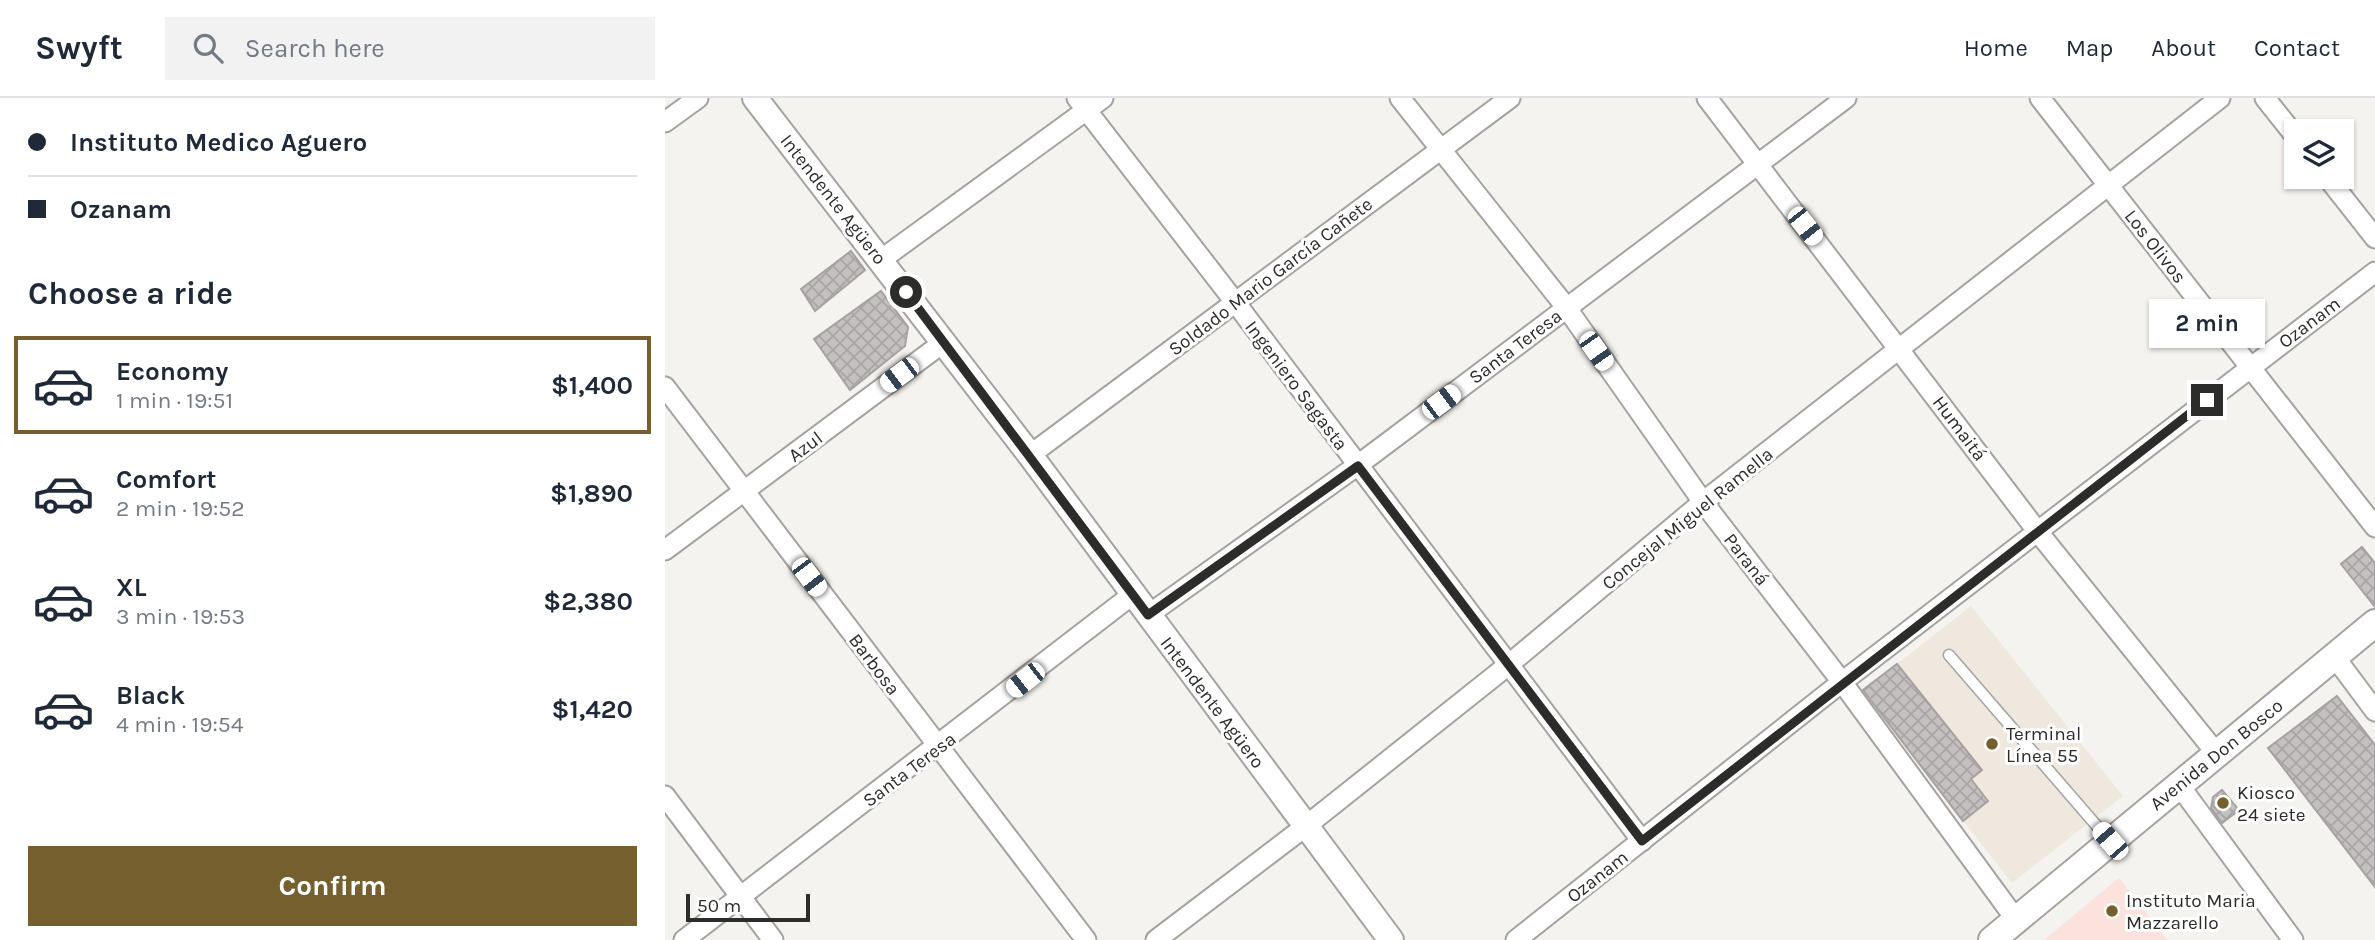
<!DOCTYPE html>
<html lang="en">
<head>
<meta charset="utf-8">
<style>
  :root { --surface:#fff; --page:#f2f2f3; --text:#1f2937; --muted:#747a83; --line:#e0e1e3; --accent:#765f2f }
  body { margin:0; font-family:Karla,sans-serif; background:var(--page); color:var(--text); height:100vh; display:flex; flex-direction:column; font-size:26px; white-space:nowrap }
  * { box-sizing:border-box; margin:0 }
  p { font-size:23px; color:var(--muted) }
  .icon { flex:none; width:38px; height:38px; fill:none; stroke:currentColor; stroke-width:2; stroke-linecap:round; stroke-linejoin:round }
  .map { position:relative; flex:1; overflow:hidden }
  .panel { display:flex; flex-direction:column; background:var(--surface); width:665px }
  .panel>* { flex:none }
  .guide { display:grid; align-content:center; height:154px; padding:0 28px; background:var(--surface) }
  .fabs { position:absolute; left:1619px; top:21px; display:grid; gap:14px }
  .fabs a { display:grid; place-items:center; width:70px; height:70px; border-radius:0px; background:var(--surface); box-shadow:0 2px 5px #0004; font-size:35px }
  .scale { position:absolute; left:21px; bottom:18px; width:124px; box-sizing:border-box; padding-left:7px; border:4px solid #2c2c2a; border-top:0; font-size:19px; line-height:24px; white-space:nowrap; color:#2c2c2a; -webkit-text-stroke:5px #fff; paint-order:stroke }
  .end { position:absolute; width:32px; height:32px; margin:-16px; border:9px solid #2c2c2a; background:#fff; box-shadow:0 0 0 4px #fff }
  .from { border-radius:50% }
  .bubble { position:absolute; height:49px; border-radius:0px; background:var(--surface); box-shadow:0 2px 5px #0004; font-size:23px; font-weight:700; line-height:49px; text-align:center }
  .car { position:absolute; width:21px; height:42px; margin:-21px -10px; border-radius:9px; box-shadow:0 0 5px 2px #0007; background:linear-gradient(#fff 24%,#345 0 40%,#fff 0 76%,#345 0 86%,#fff 0) }
  .guide b { display:flex; align-items:center; gap:24px; height:66px; font-size:26px }
  .guide b+b { border-top:2px solid var(--line) }
  .guide i { width:18px; height:18px; background:var(--text) }
  ul { padding:0; list-style:none }
  li { display:flex; align-items:center; gap:21px; height:98px; margin:0 14px 10px; padding:0 14px; border:4px solid transparent; border-radius:0px }
  li div { flex:1 }
  li b { display:block; font-size:26px }
  li em { font-style:normal; font-weight:700 }
  li.selected { border-color:var(--accent) }
  li>.icon { width:63px; height:63px; stroke-width:1.5 }
  h2 { padding:0 28px; font-size:32px; line-height:84px }
  .action { display:flex; gap:14px; margin-top:auto; padding:14px 28px }
  .action a { flex:1; height:80px; border-radius:0px; background:var(--accent); color:#fff; font-size:28px; font-weight:700; line-height:80px; text-align:center }
  header { display:flex; align-items:center; gap:42px; box-sizing:border-box; height:98px; padding:0 35px; background:var(--surface); border-bottom:2px solid var(--line) }
  header strong { font-size:33px }
  nav { display:flex; gap:38px; margin-inline-start:auto; font-size:24px }
  .search { width:490px; height:63px; background:var(--page); display:flex; align-items:center; gap:18px; box-sizing:border-box; padding:0 24px; border-radius:0px; color:var(--muted); font-size:26px }
  main { display:flex; flex:1; min-height:0 }
  .map>svg:first-child { display:block }
  .built { fill:#efe8de }
  .education { fill:#fce2dc }
  .building { fill:url(#building-cross-hatch); stroke:#a6a2a1; stroke-width:2 }
  .lines { fill:none; stroke-linecap:round; stroke-linejoin:round }
  .service-casing { stroke:#a5a39f; stroke-width:13 }
  .minor-casing { stroke:#a5a39f; stroke-width:23 }
  .tertiary-casing { stroke:#a5a39f; stroke-width:28 }
  .secondary-casing { stroke:#a5a39f; stroke-width:30 }
  .service { stroke:#fff; stroke-width:10 }
  .minor { stroke:#fff; stroke-width:19 }
  .tertiary { stroke:#fff; stroke-width:24 }
  .secondary { stroke:#fff; stroke-width:26 }
  .route { stroke:#2c2c2a; stroke-width:9 }
  .poi-dot { fill:#765f2f; stroke:#fff; stroke-width:2.5 }
  .labels { text-anchor:middle; stroke-width:6; stroke-linejoin:round; paint-order:stroke }
  .street-label { font-size:19px; fill:#2c2c2a; stroke:#fff }
  .poi-label { font-size:19px; fill:#2c2c2a; stroke:#fff; text-anchor:start }
</style>
</head>
<body>
<header>
<strong>Swyft</strong>
<div class="search"><svg class="icon" aria-label="search" viewBox="0 0 24 24"><circle cx="10" cy="10" r="6"/><path d="M15 15l6 6"/></svg>Search here</div>
<nav><a>Home</a><a>Map</a><a>About</a><a>Contact</a></nav>
</header>
<main>
<section class="panel">
<div class="guide">
<b><i class="from"></i>Instituto Medico Aguero</b>
<b><i></i>Ozanam</b>
</div>
<h2>Choose a ride</h2>
<ul>
<li class="selected"><svg class="icon" aria-label="car" viewBox="0 0 24 24"><path d="M5 17H2v-5l4-1 3-4h7l3 4 3 1v5h-3M9 17h6M6 11h13"/><circle cx="7" cy="17" r="2"/><circle cx="17" cy="17" r="2"/></svg><div><b>Economy</b><p>1 min · 19:51</p></div><em>$1,400</em></li>
<li><svg class="icon" aria-label="car" viewBox="0 0 24 24"><path d="M5 17H2v-5l4-1 3-4h7l3 4 3 1v5h-3M9 17h6M6 11h13"/><circle cx="7" cy="17" r="2"/><circle cx="17" cy="17" r="2"/></svg><div><b>Comfort</b><p>2 min · 19:52</p></div><em>$1,890</em></li>
<li><svg class="icon" aria-label="car" viewBox="0 0 24 24"><path d="M5 17H2v-5l4-1 3-4h7l3 4 3 1v5h-3M9 17h6M6 11h13"/><circle cx="7" cy="17" r="2"/><circle cx="17" cy="17" r="2"/></svg><div><b>XL</b><p>3 min · 19:53</p></div><em>$2,380</em></li>
<li><svg class="icon" aria-label="car" viewBox="0 0 24 24"><path d="M5 17H2v-5l4-1 3-4h7l3 4 3 1v5h-3M9 17h6M6 11h13"/><circle cx="7" cy="17" r="2"/><circle cx="17" cy="17" r="2"/></svg><div><b>Black</b><p>4 min · 19:54</p></div><em>$1,420</em></li>
</ul>
<div class="action"><a>Confirm</a></div>
</section>
<div class="map">
<svg width="1710" height="842" viewBox="0 0 1710 842">
  <defs>
    <pattern id="building-cross-hatch" width="8" height="8" patternUnits="userSpaceOnUse" patternTransform="scale(1.75)"><rect width="8" height="8" fill="#c4c0bf"/><path d="M0 0l8 8M0 8l8-8" fill="none" stroke="#a9a5a4"/></pattern>
  </defs>
  <rect width="100%" height="100%" fill="#f5f3ef"/>
  <polygon class="built" points="1306,508 1458,698 1347,785 1196,594"/>
  <polygon class="education" points="1454,780 1502,842 1379,842 1449,784"/>
  <g class="building">
    <polygon points="186,153 200,172 150,213 136,191"/>
    <polygon points="216,193 243,229 240,248 185,292 149,241"/>
    <polygon points="1697,449 1710,465 1710,509 1676,466"/>
    <polygon points="1232,566 1317,672 1306,681 1323,703 1298,723 1198,592"/>
    <polygon points="1672,598 1710,647 1710,789 1603,650"/>
    <polygon points="1557,692 1574,712 1557,725 1546,710 1548,699"/>
  </g>
  <g class="lines">
    <defs>
      <polyline id="service" points="1284,557 1444,742"/>
      <g id="minor">
        <polyline points="412,0 570,204 977,743"/>
        <polyline points="735,0 901,209 1038,404 1177,584 1352,823"/>
        <polyline points="1042,0 1373,434 1552,656"/>
        <polyline points="1375,0 1710,429"/>
        <polyline points="1600,0 1631,39"/>
        <polyline points="0,24 33,0"/>
        <polyline points="1662,79 1710,140"/>
        <polyline points="217,161 438,0"/>
        <polyline points="0,289 421,842"/>
        <polyline points="365,357 845,0"/>
        <polyline points="0,452 279,244"/>
        <polyline points="483,517 693,367 1181,0"/>
        <polyline points="1669,558 1710,613"/>
        <polyline points="1514,687 1628,842"/>
        <polyline points="0,698 108,842"/>
        <polyline points="19,842 467,497"/>
        <polyline points="491,842 641,728 842,568 1038,404 1555,0"/>
        <polyline points="851,842 1177,584 1710,174"/>
      </g>
      <polyline id="tertiary" points="90,0 365,357 726,842"/>
      <polyline id="secondary" points="1327,842 1710,525"/>
    </defs>
    <use href="#service" class="service-casing"/>
    <use href="#minor" class="minor-casing"/>
    <use href="#tertiary" class="tertiary-casing"/>
    <use href="#secondary" class="secondary-casing"/>
    <use href="#service" class="service"/>
    <use href="#minor" class="minor"/>
    <use href="#tertiary" class="tertiary"/>
    <use href="#secondary" class="secondary"/>
  </g>
  <g class="lines">
    <polyline class="route" points="241,194 483,517 693,368 977,743 1542,302"/>
  </g>
  <g class="poi-dot">
    <circle cx="1327" cy="646" r="7"/>
    <circle cx="1558" cy="705" r="7"/>
    <circle cx="1447" cy="813" r="7"/>
  </g>
  <g class="labels">
    <g class="street-label">
      <text transform="translate(169 101) rotate(52)" y="7">Intendente Agüero</text>
      <text transform="translate(1491 148) rotate(52)" y="7">Los Olivos</text>
      <text transform="translate(605 178) rotate(-37)" y="7">Soldado Mario García Cañete</text>
      <text transform="translate(1644 224) rotate(-37)" y="7">Ozanam</text>
      <text transform="translate(850 248) rotate(-37)" y="7">Santa Teresa</text>
      <text transform="translate(632 287) rotate(53)" y="7">Ingeniero Sagasta</text>
      <text transform="translate(1295 330) rotate(53)" y="7">Humaitá</text>
      <text transform="translate(140 348) rotate(-37)" y="7">Azul</text>
      <text transform="translate(1022 420) rotate(-39)" y="7">Concejal Miguel Ramella</text>
      <text transform="translate(1082 461) rotate(52)" y="7">Paraná</text>
      <text transform="translate(210 566) rotate(53)" y="7">Barbosa</text>
      <text transform="translate(548 604) rotate(53)" y="7">Intendente Agüero</text>
      <text transform="translate(1551 656) rotate(-39)" y="7">Avenida Don Bosco</text>
      <text transform="translate(244 671) rotate(-37)" y="7">Santa Teresa</text>
      <text transform="translate(932 778) rotate(-38)" y="7">Ozanam</text>
    </g>
    <g class="poi-label">
      <text x="1341" y="642">Terminal<tspan x="1341" dy="22">Línea 55</tspan></text>
      <text x="1572" y="701">Kiosco<tspan x="1572" dy="22">24 siete</tspan></text>
      <text x="1461" y="809">Instituto Maria<tspan x="1461" dy="22">Mazzarello</tspan></text>
    </g>
  </g>
</svg>
<div class="fabs">
<a><svg class="icon" aria-label="layers" viewBox="0 0 24 24"><path d="M12 4l9 5-9 5-9-5zM3 14l9 5 9-5"/></svg></a>
</div>
<div class="scale">50 m</div>
<i class="end from" style="left:241px;top:194px"></i>
<i class="end" style="left:1542px;top:302px"></i>
<div class="bubble" style="left:1484px;top:201px;width:116px">2 min</div>
<i class="car" style="left:1140px;top:128px;rotate:142deg"></i>
<i class="car" style="left:931px;top:253px;rotate:145deg"></i>
<i class="car" style="left:234px;top:277px;rotate:233deg"></i>
<i class="car" style="left:776px;top:304px;rotate:53deg"></i>
<i class="car" style="left:144px;top:479px;rotate:143deg"></i>
<i class="car" style="left:360px;top:582px;rotate:232deg"></i>
<i class="car" style="left:1445px;top:743px;rotate:319deg"></i>
</div>
</main>
</body>
</html>
